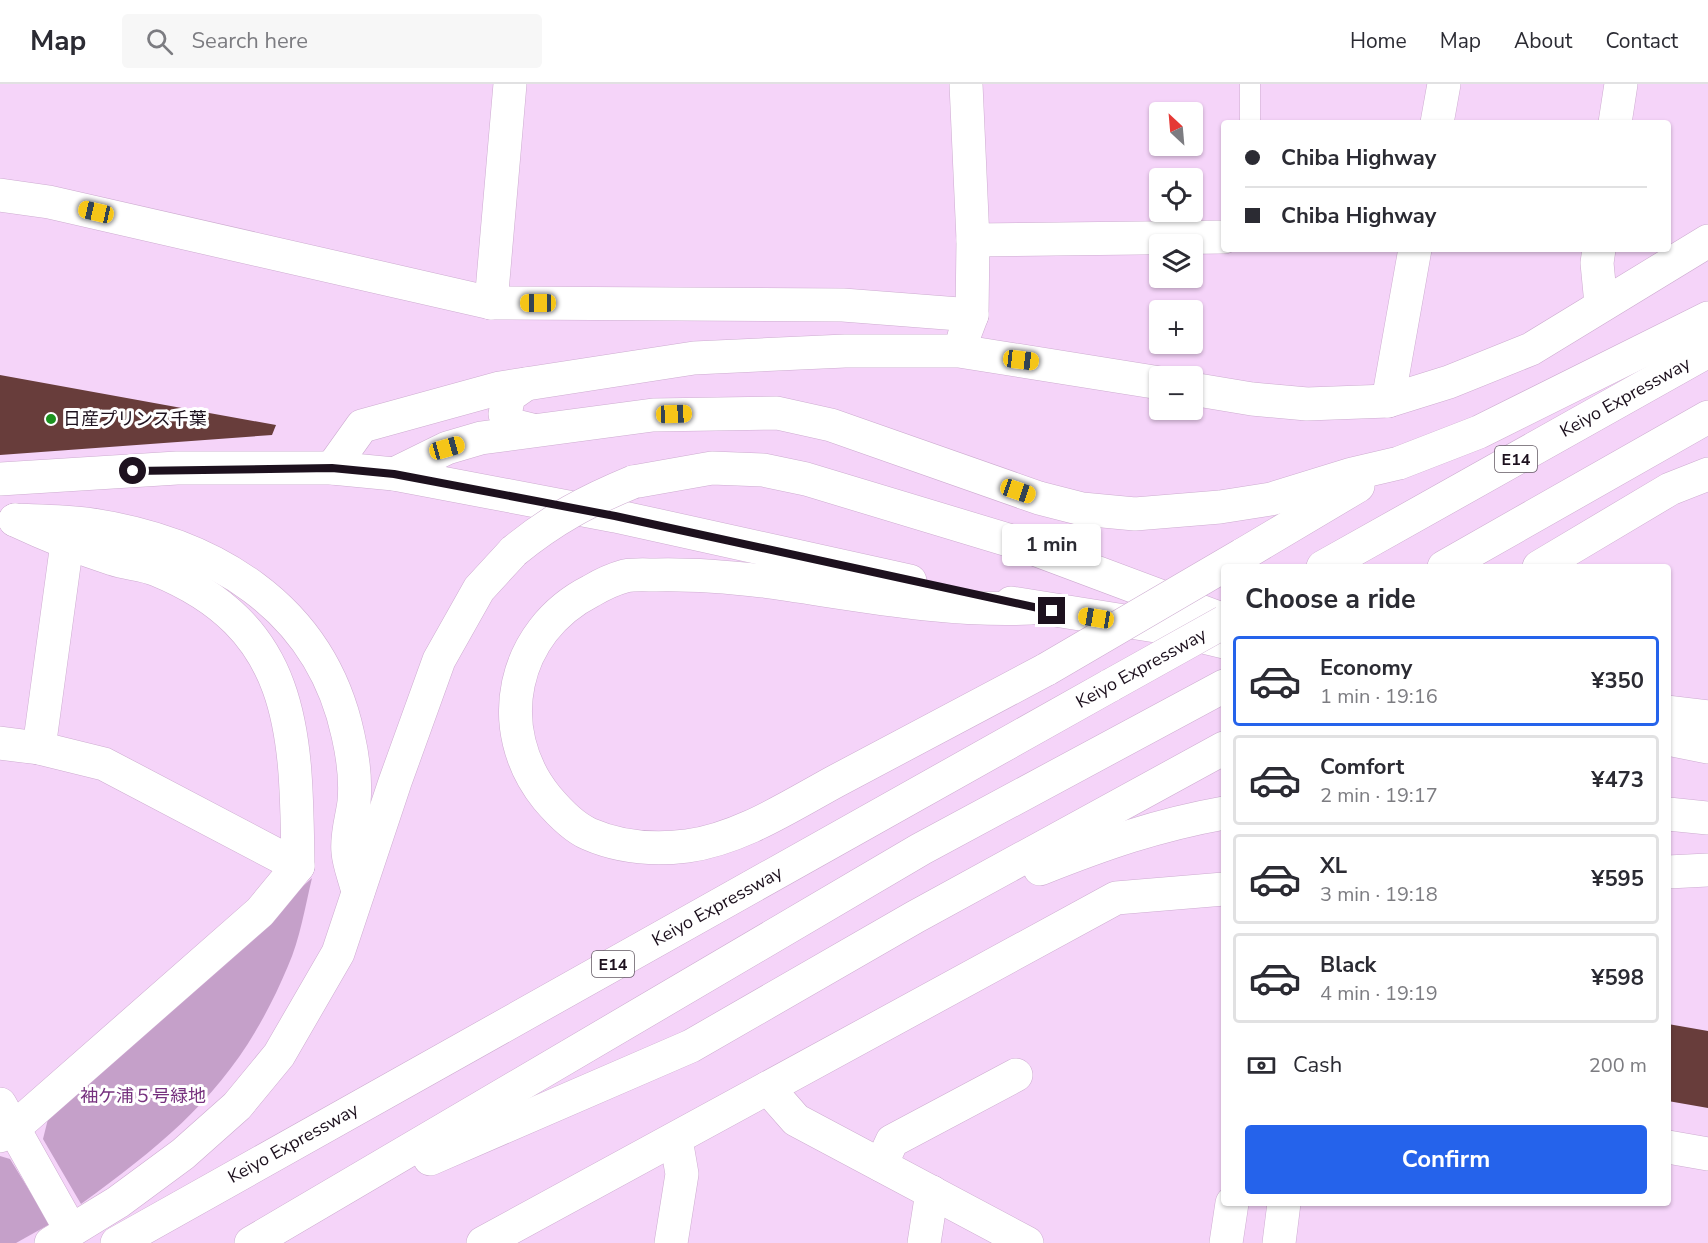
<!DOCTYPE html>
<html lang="en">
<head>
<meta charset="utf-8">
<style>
  :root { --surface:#fff; --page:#f7f7f7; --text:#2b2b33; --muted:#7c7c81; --line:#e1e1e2; --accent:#2563eb }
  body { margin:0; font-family:"Nunito Sans","Noto Sans JP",sans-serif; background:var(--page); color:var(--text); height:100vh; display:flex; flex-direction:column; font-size:22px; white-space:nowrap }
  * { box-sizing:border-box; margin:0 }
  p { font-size:20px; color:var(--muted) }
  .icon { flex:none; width:33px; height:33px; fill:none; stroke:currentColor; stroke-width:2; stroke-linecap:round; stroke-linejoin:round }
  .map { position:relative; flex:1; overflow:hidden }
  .drawer { position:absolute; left:1221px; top:480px; width:450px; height:642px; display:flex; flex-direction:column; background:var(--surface); border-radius:6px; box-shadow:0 2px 4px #0004 }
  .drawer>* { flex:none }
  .banner { position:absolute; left:1221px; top:36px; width:450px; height:132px; border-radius:6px; box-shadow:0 2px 4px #0004; display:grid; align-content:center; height:132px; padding:0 24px; background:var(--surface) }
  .needle { width:39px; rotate:334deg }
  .tools { position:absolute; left:1149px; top:18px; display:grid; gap:12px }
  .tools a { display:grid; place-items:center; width:54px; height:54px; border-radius:6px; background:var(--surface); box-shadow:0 2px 4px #0004; font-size:30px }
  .end { position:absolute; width:27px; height:27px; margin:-14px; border:8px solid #1d111e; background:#fff; box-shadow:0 0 0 3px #fff }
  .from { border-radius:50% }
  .bubble { position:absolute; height:42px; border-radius:6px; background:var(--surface); box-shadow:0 2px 4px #0004; font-size:20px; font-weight:700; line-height:42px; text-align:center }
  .car { position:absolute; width:18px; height:36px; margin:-18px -9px; border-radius:8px; box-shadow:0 0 4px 2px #0007; background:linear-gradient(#f5c518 24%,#345 0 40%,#f5c518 0 76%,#345 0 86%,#f5c518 0) }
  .banner b { display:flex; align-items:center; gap:21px; height:57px; font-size:22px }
  .banner b+b { border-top:2px solid var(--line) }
  .banner i { width:15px; height:15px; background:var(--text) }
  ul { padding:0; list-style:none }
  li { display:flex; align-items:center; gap:18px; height:90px; margin:0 12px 9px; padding:0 12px; border:3px solid var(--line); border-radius:6px }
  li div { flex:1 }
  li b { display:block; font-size:22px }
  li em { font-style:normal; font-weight:700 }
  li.selected { border-color:var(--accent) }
  li>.icon { width:54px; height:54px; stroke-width:1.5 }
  h2 { padding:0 24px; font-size:27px; line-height:72px }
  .pay { display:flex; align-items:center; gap:15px; height:66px; padding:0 24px; font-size:22px }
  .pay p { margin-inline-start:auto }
  .cta { display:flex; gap:12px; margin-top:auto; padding:12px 24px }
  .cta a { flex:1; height:69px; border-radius:6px; background:var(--accent); color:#fff; font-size:24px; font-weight:700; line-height:69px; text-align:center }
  header { display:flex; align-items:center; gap:36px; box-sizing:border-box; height:84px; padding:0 30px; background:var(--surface); border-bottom:2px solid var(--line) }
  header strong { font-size:28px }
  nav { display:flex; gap:33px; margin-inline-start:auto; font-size:21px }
  .search { width:420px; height:54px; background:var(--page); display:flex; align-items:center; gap:15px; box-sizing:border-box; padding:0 21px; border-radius:6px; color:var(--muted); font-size:22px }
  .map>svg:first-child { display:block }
  .green { fill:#c5a0c9 }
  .building { fill:#683d3b }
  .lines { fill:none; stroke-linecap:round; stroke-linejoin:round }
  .lane-casing { stroke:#cdacd0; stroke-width:21 }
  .street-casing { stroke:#cdacd0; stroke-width:34 }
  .secondary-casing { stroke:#cdacd0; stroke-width:34 }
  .highway-casing { stroke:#cdacd0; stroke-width:34 }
  .lane { stroke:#fff; stroke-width:20 }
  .street { stroke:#fff; stroke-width:33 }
  .secondary { stroke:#fff; stroke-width:33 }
  .highway { stroke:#fff; stroke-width:33 }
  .highway-bridge-casing { stroke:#cdacd0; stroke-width:34; stroke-linecap:butt }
  .highway-bridge { stroke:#fff; stroke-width:33 }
  .route { stroke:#1d111e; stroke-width:8 }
  .poi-dot { fill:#1c921f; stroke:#fff; stroke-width:2 }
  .labels { text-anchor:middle; stroke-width:6; stroke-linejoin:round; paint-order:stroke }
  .shield { fill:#fff; stroke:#615862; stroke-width:1.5 }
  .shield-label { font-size:16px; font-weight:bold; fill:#1d111e }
  .street-label { font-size:18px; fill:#1d111e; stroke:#fff }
  .poi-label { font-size:18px; fill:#1d111e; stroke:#fff; text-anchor:start }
  .park-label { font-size:18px; fill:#76317e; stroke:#fff }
</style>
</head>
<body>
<header>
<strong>Map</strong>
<div class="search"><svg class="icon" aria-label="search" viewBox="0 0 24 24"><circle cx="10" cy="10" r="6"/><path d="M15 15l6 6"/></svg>Search here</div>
<nav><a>Home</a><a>Map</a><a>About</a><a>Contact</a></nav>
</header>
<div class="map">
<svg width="1708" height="1159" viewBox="0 0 1708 1159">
  <rect width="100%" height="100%" fill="#f5d4f9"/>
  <g class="green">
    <path d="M 312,794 C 305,823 300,855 288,882 C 240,997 178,1049 81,1120 L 43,1055 L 48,1035 Z"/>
    <polygon points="0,1072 10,1075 50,1140 16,1159 0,1159"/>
  </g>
  <g class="building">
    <polygon points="0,291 276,341 272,351 0,371"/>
    <polygon points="1668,940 1708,947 1708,1024 1668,1017"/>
  </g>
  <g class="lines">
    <defs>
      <polyline id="lane" points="1250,39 1250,0"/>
      <g id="street">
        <polyline points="1437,39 1444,0"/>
        <polyline points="1615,39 1621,0"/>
        <polyline points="0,111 49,118 491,219 843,221 972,231"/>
        <polyline points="973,156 1224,153"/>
        <polyline points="1599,165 1597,179 1601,220"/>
        <polyline points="491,219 510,0"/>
        <polyline points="964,252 972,231 973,156 966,0"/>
        <polyline points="526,300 509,312 505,330 512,341 532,346"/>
        <polyline points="1192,305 1252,315 1307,320 1388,317 1449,298 1531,265 1708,157"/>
        <polyline points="1388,317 1415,165"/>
        <polyline points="332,384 362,342 500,304 694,274 845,267 959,267 1160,299"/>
        <polyline points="0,659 39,664 104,680 298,782"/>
        <polyline points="39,664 67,459"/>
        <polyline points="768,1004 796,1036 1027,1159"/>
        <path d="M 0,1052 L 14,1044 L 260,828 L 298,782 C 296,650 298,544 157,486 C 143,480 127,480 113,475 C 79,464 47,451 15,436"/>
        <polyline points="1668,1063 1708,1070"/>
        <polyline points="881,1081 892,1057 1016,991"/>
        <polyline points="671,1159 682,1090 676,1055"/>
        <polyline points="924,1159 932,1108"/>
        <polyline points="1226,1159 1232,1119"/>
      </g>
      <g id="secondary">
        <polyline points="0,1020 64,1134"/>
        <polyline points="483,1159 1116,814 1224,805"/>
        <polyline points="1279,1159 1284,1119"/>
      </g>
      <g id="highway">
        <polyline points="394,390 447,364 481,354 653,331 777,329 831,341 1039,414 1082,425 1135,430 1220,423 1271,415 1352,390 1399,379 1479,348 1708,234"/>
        <polyline points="0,395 177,384 332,384 394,390 615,432 910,497"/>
        <polyline points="633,398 712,384 763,386 806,395 1018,459 1224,536"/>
        <path d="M 15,436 C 39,437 64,437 87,440 C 211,458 320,521 348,651 C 353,673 356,696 354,718 C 352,734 346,752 348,768 C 349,781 355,795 358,808"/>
        <polyline points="1242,471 1358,402"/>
        <polyline points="1323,483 1708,267"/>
        <polyline points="1444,483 1708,333"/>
        <polyline points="1539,483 1670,405 1708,390"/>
        <polyline points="1011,519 1162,543 1224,558"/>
        <path d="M 1031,524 C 941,528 851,509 763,497 C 727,493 693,490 656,491 C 647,491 635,490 625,492 C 614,495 601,501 591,507 C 512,547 491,645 547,714 C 558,727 573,743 589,750 C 621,764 654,766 687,762 C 740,755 790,722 836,697 C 906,660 976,622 1047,585"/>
        <polyline points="1668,628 1708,633"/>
        <polyline points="1668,655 1708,663"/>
        <polyline points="1668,730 1708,734"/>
        <path d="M 1040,785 C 1103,760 1157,741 1224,729"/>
        <polyline points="1668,788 1708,786"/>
        <polyline points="430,1075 691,962 915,833 1224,664"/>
        <polyline points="51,1159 118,1118 183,1070 237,1022 279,971 338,869 395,698 439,576 479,505 514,467"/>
        <polyline points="117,1159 1111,601"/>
        <polyline points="251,1159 921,765 1224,602"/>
      </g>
    </defs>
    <use href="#lane" class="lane-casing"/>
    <use href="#street" class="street-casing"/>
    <use href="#secondary" class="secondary-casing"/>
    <use href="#highway" class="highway-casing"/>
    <use href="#lane" class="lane"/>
    <use href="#street" class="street"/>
    <use href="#secondary" class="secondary"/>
    <use href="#highway" class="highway"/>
    <defs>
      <g id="highway-bridge">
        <path d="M 514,467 C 553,435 587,417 633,398"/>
        <polyline points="1047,585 1242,471"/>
        <polyline points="1111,601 1224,538"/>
      </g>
    </defs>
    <use href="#highway-bridge" class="highway-bridge-casing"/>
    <use href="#highway-bridge" class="highway-bridge"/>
  </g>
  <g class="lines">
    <polyline class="route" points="133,387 332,384 394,390 615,432 1052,527"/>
  </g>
  <circle class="poi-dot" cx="51" cy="335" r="6"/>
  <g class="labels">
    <g class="shield">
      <rect x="1495" y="362" width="42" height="26" rx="4.5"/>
      <rect x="592" y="867" width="42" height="26" rx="4.5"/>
    </g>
    <g class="shield-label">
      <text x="1516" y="381">E14</text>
      <text x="613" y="886">E14</text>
    </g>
    <g class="street-label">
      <text transform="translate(1625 313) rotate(-29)" y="6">Keiyo Expressway</text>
      <text transform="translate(1141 584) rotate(-29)" y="6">Keiyo Expressway</text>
      <text transform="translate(717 822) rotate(-29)" y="6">Keiyo Expressway</text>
      <text transform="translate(293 1059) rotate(-29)" y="6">Keiyo Expressway</text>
    </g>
    <g class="poi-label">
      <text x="63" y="341">日産プリンス千葉</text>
    </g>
    <g class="park-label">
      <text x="143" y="1018">袖ケ浦５号緑地</text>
    </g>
  </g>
</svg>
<div class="tools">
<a><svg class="needle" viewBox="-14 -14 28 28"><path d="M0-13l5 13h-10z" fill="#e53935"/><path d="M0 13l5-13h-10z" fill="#7c7c81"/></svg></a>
<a><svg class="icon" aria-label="locate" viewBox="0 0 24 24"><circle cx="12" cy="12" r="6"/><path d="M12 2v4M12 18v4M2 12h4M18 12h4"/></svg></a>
<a><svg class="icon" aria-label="layers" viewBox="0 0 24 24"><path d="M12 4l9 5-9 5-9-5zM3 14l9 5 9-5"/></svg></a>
<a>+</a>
<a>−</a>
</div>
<i class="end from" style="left:133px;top:387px"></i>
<i class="end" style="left:1052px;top:527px"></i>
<div class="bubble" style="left:1002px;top:440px;width:99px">1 min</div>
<i class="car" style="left:96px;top:128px;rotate:283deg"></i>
<i class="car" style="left:538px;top:219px;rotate:270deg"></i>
<i class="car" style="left:1021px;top:276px;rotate:97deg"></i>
<i class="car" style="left:674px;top:330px;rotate:88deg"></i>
<i class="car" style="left:447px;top:364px;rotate:74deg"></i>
<i class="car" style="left:1018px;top:407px;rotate:109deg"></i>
<i class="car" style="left:1096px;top:534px;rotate:279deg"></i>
<div class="banner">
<b><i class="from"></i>Chiba Highway</b>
<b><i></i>Chiba Highway</b>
</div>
<section class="drawer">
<h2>Choose a ride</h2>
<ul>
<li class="selected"><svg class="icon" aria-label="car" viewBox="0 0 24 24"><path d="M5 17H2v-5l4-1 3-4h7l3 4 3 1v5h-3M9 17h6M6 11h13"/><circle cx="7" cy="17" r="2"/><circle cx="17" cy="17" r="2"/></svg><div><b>Economy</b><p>1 min · 19:16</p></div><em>¥350</em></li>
<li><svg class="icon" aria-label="car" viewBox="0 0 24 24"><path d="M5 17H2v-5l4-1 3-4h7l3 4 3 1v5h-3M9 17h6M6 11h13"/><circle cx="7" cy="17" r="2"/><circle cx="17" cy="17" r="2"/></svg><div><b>Comfort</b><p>2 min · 19:17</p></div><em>¥473</em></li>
<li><svg class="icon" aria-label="car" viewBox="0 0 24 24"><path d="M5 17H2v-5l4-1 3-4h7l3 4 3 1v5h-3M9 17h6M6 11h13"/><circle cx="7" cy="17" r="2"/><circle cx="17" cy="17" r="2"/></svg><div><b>XL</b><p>3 min · 19:18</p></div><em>¥595</em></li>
<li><svg class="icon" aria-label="car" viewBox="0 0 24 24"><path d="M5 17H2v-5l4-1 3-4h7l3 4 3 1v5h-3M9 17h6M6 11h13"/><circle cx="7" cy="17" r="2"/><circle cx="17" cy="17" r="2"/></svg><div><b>Black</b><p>4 min · 19:19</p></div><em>¥598</em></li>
</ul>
<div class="pay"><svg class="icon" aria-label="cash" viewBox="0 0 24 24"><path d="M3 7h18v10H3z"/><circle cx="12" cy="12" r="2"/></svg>Cash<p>200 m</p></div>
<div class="cta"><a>Confirm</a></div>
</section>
</div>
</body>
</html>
